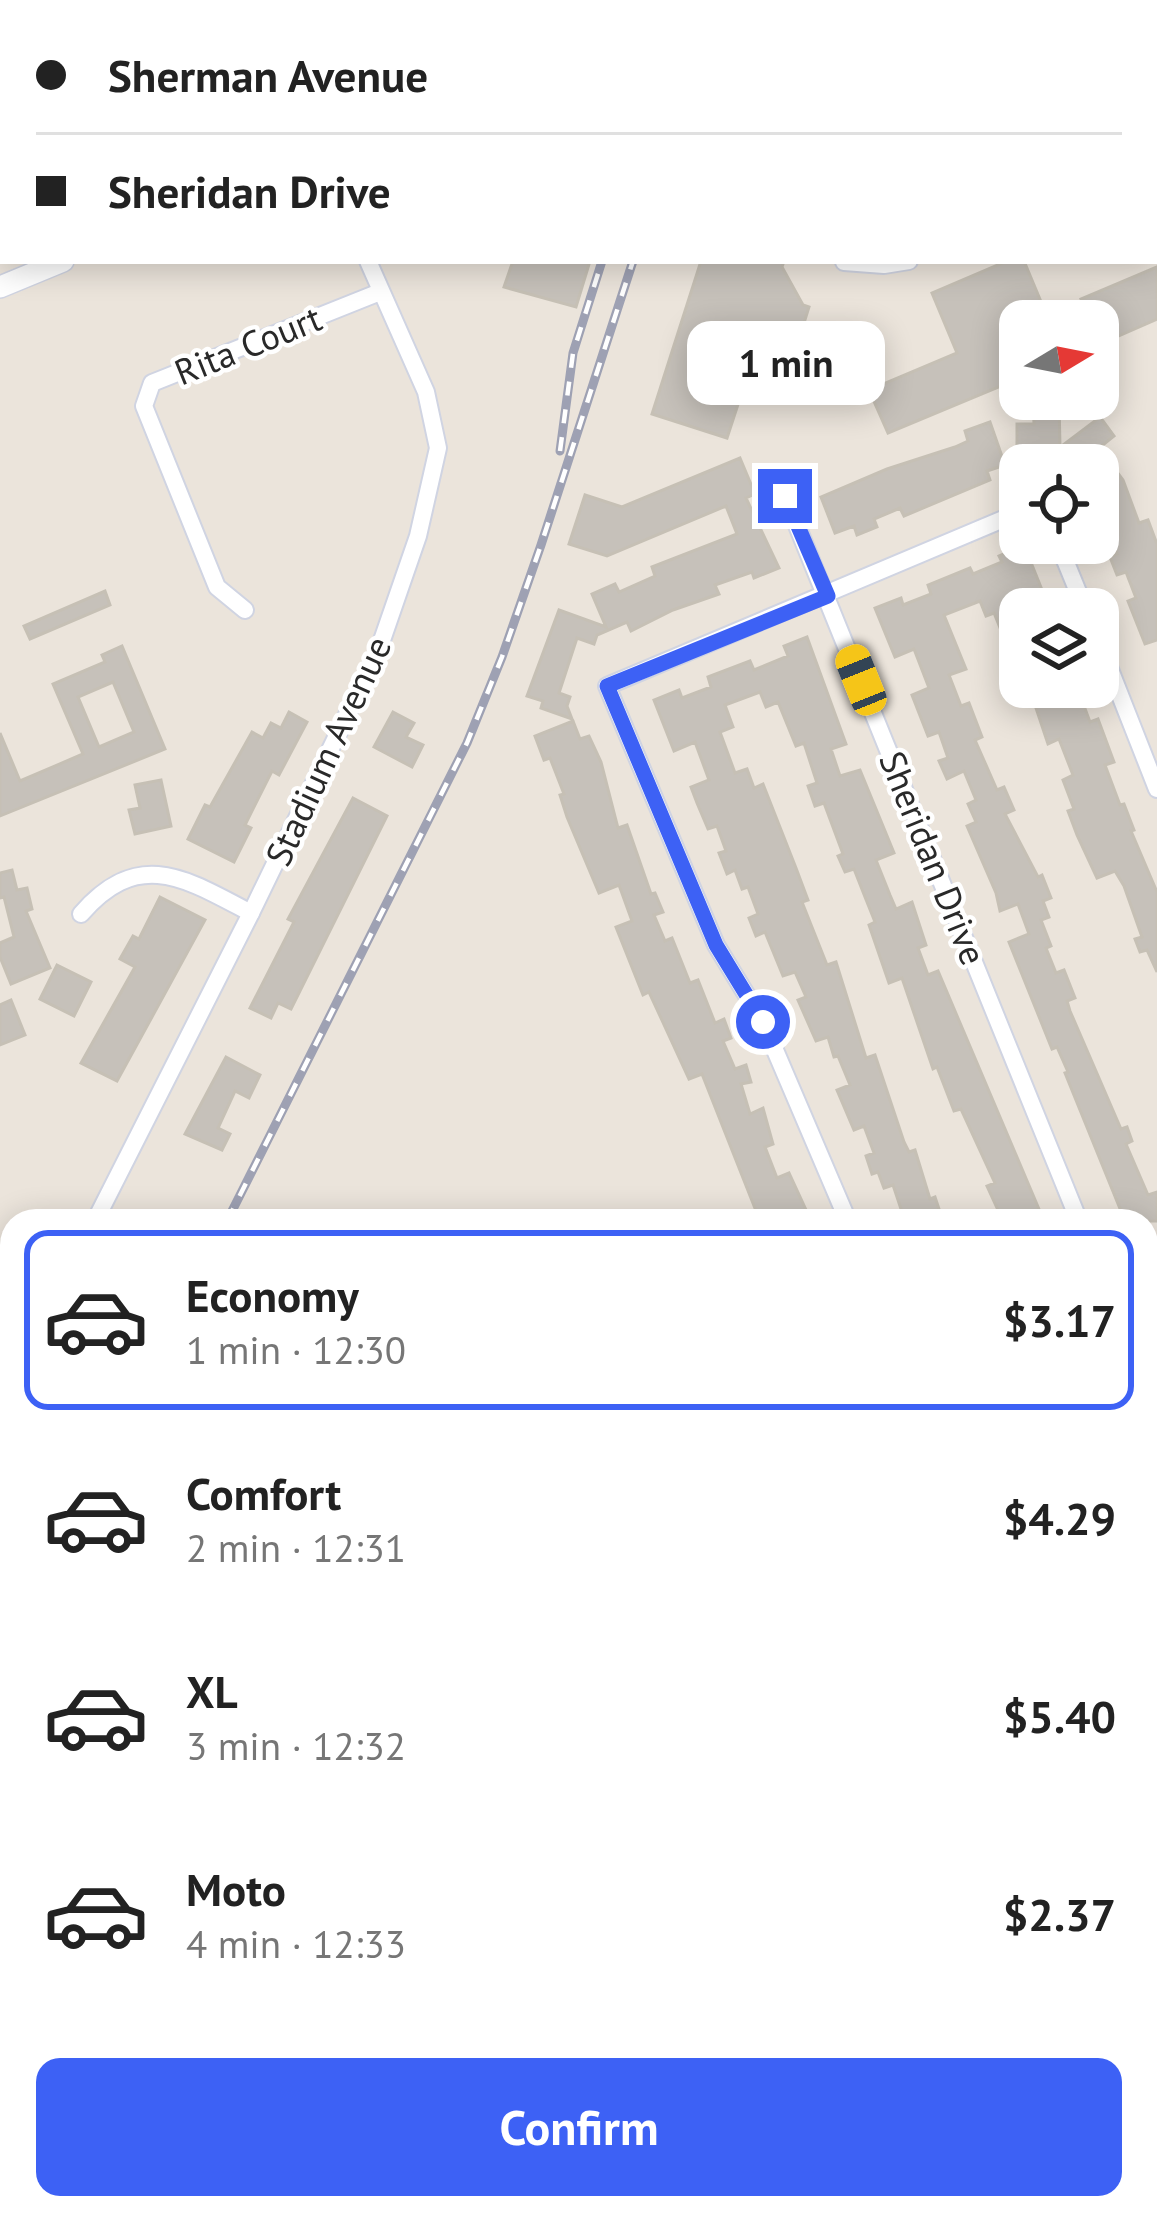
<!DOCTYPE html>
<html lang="en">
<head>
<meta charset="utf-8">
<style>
  :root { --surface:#fff; --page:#f6f6f6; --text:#222; --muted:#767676; --line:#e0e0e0; --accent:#3d61f5 }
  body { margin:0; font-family:"PT Sans",sans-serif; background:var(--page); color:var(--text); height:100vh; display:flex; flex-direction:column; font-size:45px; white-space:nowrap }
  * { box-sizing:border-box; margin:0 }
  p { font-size:39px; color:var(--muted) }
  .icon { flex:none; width:66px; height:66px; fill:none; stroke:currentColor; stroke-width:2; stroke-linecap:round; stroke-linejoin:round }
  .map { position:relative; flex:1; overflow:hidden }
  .sheet { position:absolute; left:0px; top:1209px; width:1158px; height:1011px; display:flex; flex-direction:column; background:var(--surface); border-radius:36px 36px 0 0; box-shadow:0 6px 30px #0003 }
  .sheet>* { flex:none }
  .banner { position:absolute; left:0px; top:0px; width:1158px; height:264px; box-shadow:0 6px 30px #0003; display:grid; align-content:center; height:264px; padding:0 36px; background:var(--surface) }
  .needle { width:78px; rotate:80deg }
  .fabs { position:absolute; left:999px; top:300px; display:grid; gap:24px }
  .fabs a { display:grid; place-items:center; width:120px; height:120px; border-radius:24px; background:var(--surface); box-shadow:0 6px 30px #0003; font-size:60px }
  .end { position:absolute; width:54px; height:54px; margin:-27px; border:15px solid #3d61f5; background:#fff; box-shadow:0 0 0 6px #fff }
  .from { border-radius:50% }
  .bubble { position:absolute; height:84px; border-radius:24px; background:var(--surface); box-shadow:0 6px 30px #0003; font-size:39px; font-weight:600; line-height:84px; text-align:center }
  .car { position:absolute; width:36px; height:72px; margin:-36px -18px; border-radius:15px; box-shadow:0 0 9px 3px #0007; background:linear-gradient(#f5c518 24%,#345 0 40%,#f5c518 0 76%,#345 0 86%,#f5c518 0) }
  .banner b { display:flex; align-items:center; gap:42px; height:114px; font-size:45px }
  .banner b+b { border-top:3px solid var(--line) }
  .banner i { width:30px; height:30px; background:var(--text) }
  ul { padding:21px 0 0; list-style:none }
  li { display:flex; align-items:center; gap:36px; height:180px; margin:0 24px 18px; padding:0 12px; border:6px solid transparent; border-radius:24px }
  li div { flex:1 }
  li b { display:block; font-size:45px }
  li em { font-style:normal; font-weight:600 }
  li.active { border-color:var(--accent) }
  li>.icon { width:108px; height:108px; stroke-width:1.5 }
  .button { display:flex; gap:24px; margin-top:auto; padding:24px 36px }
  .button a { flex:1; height:138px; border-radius:24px; background:var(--accent); color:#fff; font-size:48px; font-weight:600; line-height:138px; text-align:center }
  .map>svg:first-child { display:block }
  .building { fill:#c6c1ba; stroke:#c6c0b5; stroke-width:3; fill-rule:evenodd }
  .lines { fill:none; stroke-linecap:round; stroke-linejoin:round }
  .minor-casing { stroke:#d0d4e2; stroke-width:20 }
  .tertiary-casing { stroke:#d0d4e2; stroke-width:24 }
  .secondary-casing { stroke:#d0d4e2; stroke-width:27 }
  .minor { stroke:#fff; stroke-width:16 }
  .tertiary { stroke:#fff; stroke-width:21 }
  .secondary { stroke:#fff; stroke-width:24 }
  .rail-casing { stroke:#9ea1b3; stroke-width:9 }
  .rail { stroke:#fff; stroke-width:4.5; stroke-dasharray:14; stroke-linecap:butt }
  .route { stroke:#3d61f5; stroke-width:15 }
  .labels { text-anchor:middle; stroke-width:9; stroke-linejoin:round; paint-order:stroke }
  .street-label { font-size:36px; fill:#292929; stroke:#fff }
</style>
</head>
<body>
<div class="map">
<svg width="1157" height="2218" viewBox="0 0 1157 2218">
  <rect width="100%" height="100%" fill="#ebe4db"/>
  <g class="building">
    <polygon points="513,261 590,261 576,307 504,287"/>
    <polygon points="701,261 784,261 782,267 803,305 809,307 793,358 757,346 727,438 652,414"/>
    <polygon points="1007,261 1024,261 1049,321 1020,321 1020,378 888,433 869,390 957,353 932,293"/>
    <polygon points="1157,267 1157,319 1098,345 1098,321 1091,321 1081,299"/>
    <polygon points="1033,401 1059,401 1060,447 1037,447 1037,455 1017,455 1017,424 1034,424"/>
    <polygon points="1100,417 1114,436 1099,448 1123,480 1139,523 1148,520 1157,544 1157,640 1145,644 1128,601 1136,598 1126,572 1117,575 1110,557 1117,554 1107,529 1098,532 1098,465 1074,465 1089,454 1070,454 1063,445"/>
    <polygon points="990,422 1005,465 987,471 990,480 904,516 900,508 874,519 877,527 857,535 854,526 835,533 821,497 887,469 955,447 968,441 965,431"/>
    <polygon points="740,458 755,494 746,498 779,568 754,578 752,572 715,585 719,594 673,610 631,631 627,622 597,635 594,644 577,638 559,693 570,697 567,706 572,719 541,708 543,701 527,696 559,610 606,627 592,594 615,584 619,592 655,576 652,567 737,534 726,506 607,556 569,544 585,495 622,507"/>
    <polygon points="1024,545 1044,595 1020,604 1020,677 994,613 986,616 980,601 944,615 966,669 949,675 961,706 969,703 982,737 975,740 997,790 1004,787 1014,810 1005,814 1038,877 1042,875 1051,898 1043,901 1049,917 1041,920 1051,946 1046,948 1056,973 1064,970 1075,998 1067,1001 1070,1011 1121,1129 1127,1127 1132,1141 1126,1144 1148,1195 1157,1192 1157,1221 1125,1221 1065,1073 1068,1072 1057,1047 1052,1049 1009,942 1029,934 1018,904 1000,911 996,893 967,826 976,822 968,804 976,800 964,771 947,779 939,761 948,758 939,732 928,736 912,695 929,688 914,649 895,657 875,608 901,598 903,605 931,594 928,585 970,568 973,574 1002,562 999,556"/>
    <polygon points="105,591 110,605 30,639 24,626"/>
    <polygon points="807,637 846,744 831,749 840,776 860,770 894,853 876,860 890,895 896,909 912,902 926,945 918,948 928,975 938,971 1044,1221 1003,1221 987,1186 995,1183 961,1109 954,1111 937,1067 933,1069 902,978 889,983 869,925 875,922 865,897 854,869 845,872 838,856 843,854 824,803 815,806 808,786 817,783 804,743 796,746 778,702 766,707 760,692 725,705 733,727 720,732 735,773 747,769 754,788 763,784 796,868 808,900 802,902 827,965 836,962 866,1058 875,1055 904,1142 909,1152 915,1150 930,1199 935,1197 943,1221 905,1221 893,1185 884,1188 878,1172 872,1174 866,1156 874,1153 864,1126 854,1130 837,1090 850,1085 838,1056 834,1057 828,1037 816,1041 798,1000 806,997 795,972 783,976 765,932 756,936 749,918 758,914 748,887 742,889 735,870 727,874 719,853 726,851 717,826 708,829 697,803 691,787 709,780 695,742 674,751 654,700 679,690 682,698 711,687 708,677 750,661 754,670 788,656 784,646"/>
    <path d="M 122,646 L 165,749 L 0,816 L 0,733 L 20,781 L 83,754 L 53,684 L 105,662 L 102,655 ZM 113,682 L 134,732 L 99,747 L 78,697 Z"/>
    <polygon points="1029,687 1077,687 1090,722 1098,719 1114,762 1105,765 1120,805 1124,804 1134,830 1131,831 1157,892 1157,972 1147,950 1140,952 1135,939 1142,937 1124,886 1115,871 1097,878 1077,835 1068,811 1074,809 1063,780 1073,775 1059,739 1048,744"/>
    <polygon points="289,712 307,722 279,775 272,771 245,825 251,828 234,862 188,839 205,805 210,807 252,732 263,738 271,723 281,728"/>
    <polygon points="393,712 414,723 406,737 423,745 412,767 374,747"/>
    <polygon points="573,721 580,739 589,736 601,762 618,828 627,825 651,894 655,893 663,912 654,915 665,941 672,938 690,983 698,980 715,1023 724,1019 731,1038 723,1041 735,1069 746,1065 751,1082 741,1084 750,1114 763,1108 773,1144 765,1147 777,1178 789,1173 807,1212 801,1215 803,1221 760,1221 702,1074 689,1079 649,992 643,995 616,927 632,921 619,885 599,893 567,817 560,795 564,794 550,758 544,760 535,736"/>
    <polygon points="161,780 171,826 135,834 129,810 140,808 135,785"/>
    <polygon points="353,798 387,816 291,1009 278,1003 271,1018 250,1008 294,922 288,919"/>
    <polygon points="12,870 17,890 27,888 32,909 26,911 50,968 11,984 0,957 0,943 14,937 4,897 0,898 0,873"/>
    <polygon points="160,897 205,920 117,1081 81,1063 135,967 120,959 133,936 139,939"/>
    <polygon points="57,965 91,982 74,1016 40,999"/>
    <polygon points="11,1000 25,1035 0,1045 0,1005"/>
    <polygon points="226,1057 260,1075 249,1098 235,1091 218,1128 230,1134 222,1150 185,1134"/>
  </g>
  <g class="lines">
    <defs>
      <g id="minor">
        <polyline points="932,0 933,3"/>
        <polyline points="844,262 884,265 909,261"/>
        <polyline points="785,496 1079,1221"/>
        <polyline points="1058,543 1085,609"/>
        <polyline points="245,610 217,587 144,406 152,383 380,292"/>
        <polyline points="1098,639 1157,789"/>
        <path d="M 81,914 C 139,847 186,879 251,913"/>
        <polyline points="95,1221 251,913 379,649 418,536 438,448 426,392 368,261"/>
        <polyline points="848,1221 763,1022 716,945 607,686 1020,512"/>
        <polyline points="1146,1272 1157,1267"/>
        <polyline points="0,1331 12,1325"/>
        <polyline points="1146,1387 1157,1409"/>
        <polyline points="1146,1958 1157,1932"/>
        <polyline points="0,2155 12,2150"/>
        <polyline points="216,2218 240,2208"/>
        <polyline points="542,2218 553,2213"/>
        <polyline points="1014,2218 1036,2208"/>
      </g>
      <g id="tertiary">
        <polyline points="560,3 563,0"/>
        <polyline points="0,287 63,261"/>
        <polyline points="0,1508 12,1536"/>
        <polyline points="298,2208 303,2218"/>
      </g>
      <g id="secondary">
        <polyline points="1146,1503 1157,1498"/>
        <polyline points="1146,1530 1157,1525"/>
        <polyline points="0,1982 12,1977"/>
        <polyline points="0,2014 12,2009"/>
      </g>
    </defs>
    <use href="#minor" class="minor-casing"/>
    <use href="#tertiary" class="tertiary-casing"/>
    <use href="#secondary" class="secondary-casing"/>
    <use href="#minor" class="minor"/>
    <use href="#tertiary" class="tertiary"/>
    <use href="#secondary" class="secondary"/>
    <defs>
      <g id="rail">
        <polyline points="716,3 717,0"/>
        <polyline points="560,451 573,353 602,261"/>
        <polyline points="227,1221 467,743 502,657 541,545 633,261"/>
        <polyline points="0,1674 12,1650"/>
      </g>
    </defs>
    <use href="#rail" class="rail-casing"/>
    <use href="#rail" class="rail"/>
  </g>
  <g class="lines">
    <polyline class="route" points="763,1022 716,945 607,686 828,596 785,496"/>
  </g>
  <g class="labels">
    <g class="street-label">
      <text transform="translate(248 345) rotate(-22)" y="13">Rita Court</text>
      <text transform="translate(328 751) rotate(-65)" y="13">Stadium Avenue</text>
      <text transform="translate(933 858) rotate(68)" y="13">Sheridan Drive</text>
    </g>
  </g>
</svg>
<div class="fabs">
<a><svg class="needle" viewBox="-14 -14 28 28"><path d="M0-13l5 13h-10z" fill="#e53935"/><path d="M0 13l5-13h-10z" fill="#767676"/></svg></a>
<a><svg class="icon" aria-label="locate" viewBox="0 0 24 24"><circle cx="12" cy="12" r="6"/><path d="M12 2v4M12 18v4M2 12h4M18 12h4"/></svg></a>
<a><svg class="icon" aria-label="layers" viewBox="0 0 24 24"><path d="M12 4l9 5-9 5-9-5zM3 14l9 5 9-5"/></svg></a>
</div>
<i class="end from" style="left:763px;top:1022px"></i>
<i class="end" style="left:785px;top:496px"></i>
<div class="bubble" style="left:687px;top:321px;width:198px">1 min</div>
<i class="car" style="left:861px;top:680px;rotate:338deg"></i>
<div class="banner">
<b><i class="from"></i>Sherman Avenue</b>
<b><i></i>Sheridan Drive</b>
</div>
<section class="sheet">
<ul>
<li class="active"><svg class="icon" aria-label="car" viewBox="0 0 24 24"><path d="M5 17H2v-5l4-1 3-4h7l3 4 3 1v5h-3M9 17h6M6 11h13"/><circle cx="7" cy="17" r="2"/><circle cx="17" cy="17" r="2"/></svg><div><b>Economy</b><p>1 min · 12:30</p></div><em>$3.17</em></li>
<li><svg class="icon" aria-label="car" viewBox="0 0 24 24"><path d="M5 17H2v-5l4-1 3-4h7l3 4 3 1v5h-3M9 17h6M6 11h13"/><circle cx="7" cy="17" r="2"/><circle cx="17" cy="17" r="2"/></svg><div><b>Comfort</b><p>2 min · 12:31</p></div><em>$4.29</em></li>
<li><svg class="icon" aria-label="car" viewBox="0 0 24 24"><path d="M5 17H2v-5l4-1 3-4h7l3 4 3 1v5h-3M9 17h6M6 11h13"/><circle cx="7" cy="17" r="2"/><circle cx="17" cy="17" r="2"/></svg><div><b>XL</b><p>3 min · 12:32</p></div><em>$5.40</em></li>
<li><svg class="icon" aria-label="car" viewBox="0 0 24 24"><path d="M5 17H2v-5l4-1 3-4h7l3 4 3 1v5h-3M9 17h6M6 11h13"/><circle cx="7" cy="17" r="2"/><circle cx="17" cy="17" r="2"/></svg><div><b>Moto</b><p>4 min · 12:33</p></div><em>$2.37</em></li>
</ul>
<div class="button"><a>Confirm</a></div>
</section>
</div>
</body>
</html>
